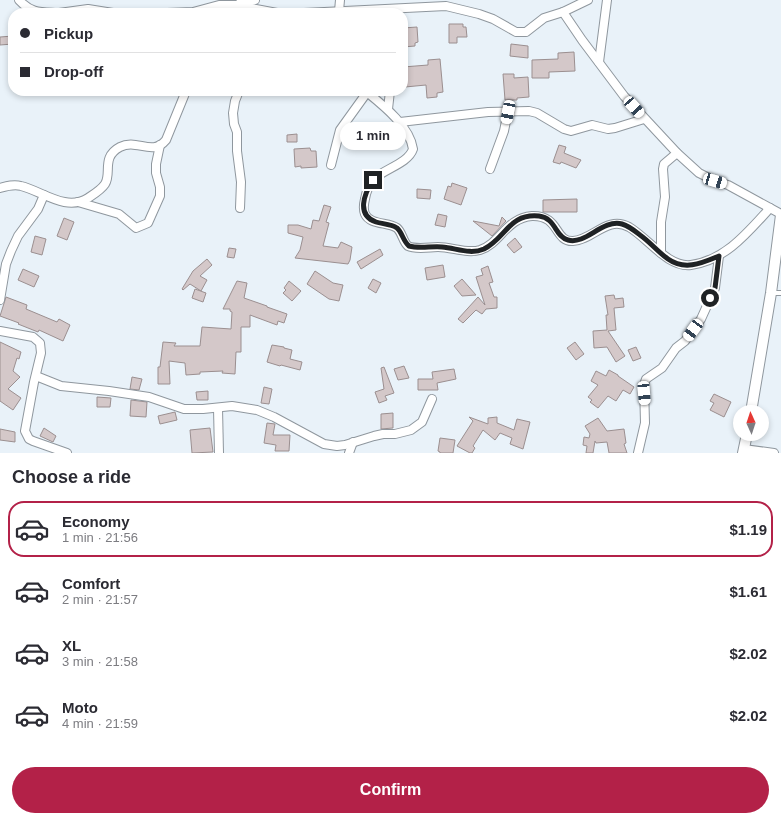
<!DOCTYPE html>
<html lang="en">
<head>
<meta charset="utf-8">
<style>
  :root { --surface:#fff; --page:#f2f2f3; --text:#2b2b33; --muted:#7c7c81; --line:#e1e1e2; --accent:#b32148 }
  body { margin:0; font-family:Helvetica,sans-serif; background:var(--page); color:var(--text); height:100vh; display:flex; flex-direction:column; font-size:15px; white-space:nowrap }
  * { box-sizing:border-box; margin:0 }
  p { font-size:13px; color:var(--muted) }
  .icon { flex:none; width:22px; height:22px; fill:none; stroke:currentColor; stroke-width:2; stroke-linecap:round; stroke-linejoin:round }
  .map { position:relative; height:453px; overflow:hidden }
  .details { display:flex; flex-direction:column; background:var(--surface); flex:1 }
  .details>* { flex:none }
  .banner { position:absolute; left:8px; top:8px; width:400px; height:88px; border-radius:16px; box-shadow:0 2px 6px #0003; display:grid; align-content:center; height:88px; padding:0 12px; background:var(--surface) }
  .needle { width:26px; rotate:357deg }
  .fabs { position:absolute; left:733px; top:405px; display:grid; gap:8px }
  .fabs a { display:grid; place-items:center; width:36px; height:36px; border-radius:50%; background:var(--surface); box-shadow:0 2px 6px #0003; font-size:20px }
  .end { position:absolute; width:18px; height:18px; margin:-9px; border:5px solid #1f2224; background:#fff; box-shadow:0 0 0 2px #fff }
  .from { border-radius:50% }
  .bubble { position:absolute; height:28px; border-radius:14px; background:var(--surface); box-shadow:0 2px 6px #0003; font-size:13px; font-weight:800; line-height:28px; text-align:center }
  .car { position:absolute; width:12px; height:24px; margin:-12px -6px; border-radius:5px; box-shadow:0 0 3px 1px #0007; background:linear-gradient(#fff 24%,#345 0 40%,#fff 0 76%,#345 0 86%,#fff 0) }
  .banner b { display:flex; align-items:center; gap:14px; height:38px; font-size:15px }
  .banner b+b { border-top:1px solid var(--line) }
  .banner i { width:10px; height:10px; background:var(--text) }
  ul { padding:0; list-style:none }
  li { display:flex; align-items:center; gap:12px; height:56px; margin:0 8px 6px; padding:0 4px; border:2px solid transparent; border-radius:16px }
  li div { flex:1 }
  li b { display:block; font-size:15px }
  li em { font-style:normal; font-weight:800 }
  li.selected { border-color:var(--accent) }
  li>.icon { width:36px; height:36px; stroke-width:1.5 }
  h2 { padding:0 12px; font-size:18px; line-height:48px }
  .action { display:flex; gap:8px; margin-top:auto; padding:8px 12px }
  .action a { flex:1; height:46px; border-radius:24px; background:var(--accent); color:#fff; font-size:16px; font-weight:800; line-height:46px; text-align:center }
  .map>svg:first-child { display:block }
  .building { fill:#d4c8c9; stroke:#9b8f90 }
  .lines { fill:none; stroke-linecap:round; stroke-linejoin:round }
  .service-casing { stroke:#8f979e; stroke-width:6 }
  .minor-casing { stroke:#8f979e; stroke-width:10 }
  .tertiary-casing { stroke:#8f979e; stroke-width:12 }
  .service { stroke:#fff; stroke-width:4 }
  .minor { stroke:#fff; stroke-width:8 }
  .tertiary { stroke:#fff; stroke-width:10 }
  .route { stroke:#1f2224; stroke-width:5 }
</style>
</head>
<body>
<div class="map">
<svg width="781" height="453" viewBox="0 0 781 453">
  <rect width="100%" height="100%" fill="#e9f2f9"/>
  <g class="building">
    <polygon points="449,24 463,24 463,27 466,27 467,37 457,37 457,43 449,43"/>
    <polygon points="417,27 418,42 415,43 415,46 403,47 403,28"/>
    <polygon points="13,36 13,44 0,45 0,37"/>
    <polygon points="511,44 528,46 528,58 510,56"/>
    <polygon points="574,52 575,71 549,72 549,78 532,78 532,60 558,59 558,53"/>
    <polygon points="440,59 443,92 437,93 437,97 427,98 426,85 405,87 405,84 403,84 403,67 428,65 428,60"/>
    <polygon points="503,74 514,74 514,78 528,77 529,97 517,98 517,100 505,100"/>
    <polygon points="297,134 297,142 287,142 287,135"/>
    <polygon points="559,145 566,147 564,153 581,160 576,168 561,162 560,164 553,162"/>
    <polygon points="310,148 311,151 316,151 317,167 301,168 301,166 295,167 294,149"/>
    <polygon points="452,183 467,188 461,205 444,199 448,186 451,187"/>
    <polygon points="417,189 431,190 430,199 417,198"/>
    <polygon points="577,199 577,212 543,212 543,200"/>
    <polygon points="324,205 331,207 326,222 329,223 323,246 338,248 341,242 352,247 350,260 348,264 295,258 300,250 303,237 288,233 288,225 298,225 311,229 313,220 319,221"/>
    <polygon points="438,214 447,216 445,227 435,225"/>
    <polygon points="502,217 506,221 492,236 473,221 499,226"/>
    <polygon points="64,218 74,222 67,240 57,236"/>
    <polygon points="35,236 46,239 42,255 31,252"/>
    <polygon points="515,238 522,247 514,253 507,245"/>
    <polygon points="229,248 236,249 234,258 227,257"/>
    <polygon points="380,249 383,255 361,269 357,262"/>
    <polygon points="207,259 212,265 200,276 207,280 201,291 190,284 183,290 182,289 193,271"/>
    <polygon points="443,265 445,277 427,280 425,268"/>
    <polygon points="488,266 493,282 489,283 494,297 497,297 497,308 486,309 482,314 476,310 463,323 458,319 478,297 485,305 476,277 483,275 481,269"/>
    <polygon points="23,269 39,276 34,287 18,280"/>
    <polygon points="315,271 333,283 343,285 339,301 329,299 307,284"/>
    <polygon points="373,279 381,283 376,293 368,288"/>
    <polygon points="462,279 476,295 462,296 454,286"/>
    <polygon points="237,281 247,283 244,298 267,306 267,307 287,314 284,323 278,321 277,325 250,315 250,327 241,327 241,352 236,352 235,374 222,373 223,371 200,372 200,374 186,375 185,363 169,361 170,384 158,384 158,367 160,367 163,342 176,343 174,346 200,346 202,327 231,329 232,312 230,311 230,309 223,309"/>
    <polygon points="289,281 301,291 292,301 283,293 286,290 284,288"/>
    <polygon points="195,289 206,293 203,302 192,298"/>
    <polygon points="614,295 615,299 623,298 624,307 614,308 616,330 608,331 625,356 616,362 607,347 594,348 593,331 607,330 606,315 608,315 605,296"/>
    <polygon points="6,297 27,305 26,309 57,322 59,319 70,325 63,341 39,330 38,332 18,324 19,323 0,316"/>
    <polygon points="0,342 21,352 19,359 17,358 13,371 20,377 8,389 21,398 13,410 0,401"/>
    <polygon points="575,342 584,354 576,360 567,348"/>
    <polygon points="272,345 284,347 284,348 292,350 290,359 302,362 300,370 281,365 280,366 267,362"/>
    <polygon points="636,347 641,358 633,361 628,350"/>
    <polygon points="404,366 409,378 398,380 394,369"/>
    <polygon points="384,367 394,393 385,396 387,400 379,403 375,392 384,389 381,368"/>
    <polygon points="454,369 456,379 437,383 438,390 418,390 418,379 433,379 432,372"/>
    <polygon points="609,370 618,375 618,376 634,387 630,394 623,390 616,401 608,396 598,408 590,402 592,400 588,397 598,385 591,381 596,371 606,376"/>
    <polygon points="132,377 142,379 139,390 130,389"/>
    <polygon points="264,387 272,389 269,404 261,403"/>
    <polygon points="208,391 208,400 197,400 196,392"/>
    <polygon points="714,394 731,402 724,417 710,410 714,403 710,401"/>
    <polygon points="97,397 111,398 110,407 97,407"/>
    <polygon points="131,400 147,402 146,417 130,416"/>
    <polygon points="175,412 177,420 160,424 158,416"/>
    <polygon points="393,413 393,428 381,429 381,414"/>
    <polygon points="469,417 488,424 488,418 497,417 497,423 514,430 517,419 530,422 523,449 510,444 512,438 500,433 495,440 483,430 473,446 475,448 472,453 470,453 457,446 473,421"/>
    <polygon points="598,418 607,431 624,429 626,443 624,444 627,453 609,453 607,442 596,443 595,441 593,453 586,453 587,446 583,445 584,437 589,438 590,434 585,426"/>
    <polygon points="267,423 275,424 273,435 290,435 289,451 275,451 276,445 264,443"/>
    <polygon points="44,428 56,436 53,442 40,436"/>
    <polygon points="210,428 213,452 192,453 190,430"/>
    <polygon points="0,429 15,432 15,442 0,440"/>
    <polygon points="440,438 455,440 453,453 440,453 440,452 438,451"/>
  </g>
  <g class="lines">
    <defs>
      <polyline id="service" points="772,293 781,293"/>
      <g id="minor">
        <path d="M 19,0 C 31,13 40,12 57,13"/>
        <polyline points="240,3 255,0"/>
        <polyline points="339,11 340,0"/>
        <polyline points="563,12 582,40 624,96 677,153 699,173 715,181 728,185 781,214"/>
        <polyline points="59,13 88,9 113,13"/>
        <polyline points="167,13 193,12 219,5 236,5 277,13 286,13"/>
        <polyline points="304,13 446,6 479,14 493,19 516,32 526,32 544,18 563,12 588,0"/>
        <polyline points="599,62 607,0"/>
        <polyline points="239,91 235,101 233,113 234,124 237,132 237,151 241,182 240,208"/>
        <path d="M 368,93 C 384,106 410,127 413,149 C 408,164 383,169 373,180 C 369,185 366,193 365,199 C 364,203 363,209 365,214 C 370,225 388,222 397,228 C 402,232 403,242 408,246 C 416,250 430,247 438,247 C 452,247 467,254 480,250 C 501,243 506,218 532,216 C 560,215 554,242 573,241 C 593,240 607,215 629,227 C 648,238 668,268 691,265 C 726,260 748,232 770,208"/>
        <polyline points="388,109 390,91"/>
        <polyline points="400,122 488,112 529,111 537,113 564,129 571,131 592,125 608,129 615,128 644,119"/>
        <polyline points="331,165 340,130 368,91"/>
        <polyline points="490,169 504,131 508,111"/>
        <path d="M 0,188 C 7,186 14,184 21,186 C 42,191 66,212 88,198 C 94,194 101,190 105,184 C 112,173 101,157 120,147 C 137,138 152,157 166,140 L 186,91"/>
        <polyline points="78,202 119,214 136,228 148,223 160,196 160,187 156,173 156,164 160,145"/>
        <polyline points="661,253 661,222 665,197 663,169 664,164 677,153"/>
        <polyline points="0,300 6,264 11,251 18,236 38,209 44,195"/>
        <polyline points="0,331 33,337 40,343 41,353 34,382 25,431 29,439 33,441 67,453"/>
        <polyline points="36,376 61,386 109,391 149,397 184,409 203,409 232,406 257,410 274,417 324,444 337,446 345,445 374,436 383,434 395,434 411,430 422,422 432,399"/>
        <polyline points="218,408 219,453"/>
        <polyline points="744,449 774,453"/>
        <polyline points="349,453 353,442"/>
        <polyline points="638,453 645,423 644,385 646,379 662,368 676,348 685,341 701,319 715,288 719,256"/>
      </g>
      <g id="tertiary">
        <polyline points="751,412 771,293 781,215"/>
        <polyline points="743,453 747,434"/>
      </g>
    </defs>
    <use href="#service" class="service-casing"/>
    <use href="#minor" class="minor-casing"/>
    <use href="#tertiary" class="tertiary-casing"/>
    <use href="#service" class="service"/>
    <use href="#minor" class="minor"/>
    <use href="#tertiary" class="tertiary"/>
  </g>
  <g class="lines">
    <path class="route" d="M 373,180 C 364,194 356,215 376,222 C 382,224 391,224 397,228 C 402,232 403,241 409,246 C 419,249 431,246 442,247 C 456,248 470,255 484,249 C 506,238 509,213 539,216 C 556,218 555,237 568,240 C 586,245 602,219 622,224 C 629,226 635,231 640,235 C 650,242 658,252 668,259 C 685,271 702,263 719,256 L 715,288 L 710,298"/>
  </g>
</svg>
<div class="fabs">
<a><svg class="needle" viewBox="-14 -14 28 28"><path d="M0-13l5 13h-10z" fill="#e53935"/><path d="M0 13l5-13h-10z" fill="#7c7c81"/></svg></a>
</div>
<i class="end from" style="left:710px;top:298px"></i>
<i class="end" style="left:373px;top:180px"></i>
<div class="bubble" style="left:340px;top:122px;width:66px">1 min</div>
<i class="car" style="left:634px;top:107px;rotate:138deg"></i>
<i class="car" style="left:508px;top:112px;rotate:191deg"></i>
<i class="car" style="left:715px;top:181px;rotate:106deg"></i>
<i class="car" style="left:693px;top:330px;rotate:216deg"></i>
<i class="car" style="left:644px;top:393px;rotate:175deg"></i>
<div class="banner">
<b><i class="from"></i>Pickup</b>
<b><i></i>Drop-off</b>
</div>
</div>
<section class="details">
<h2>Choose a ride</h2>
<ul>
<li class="selected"><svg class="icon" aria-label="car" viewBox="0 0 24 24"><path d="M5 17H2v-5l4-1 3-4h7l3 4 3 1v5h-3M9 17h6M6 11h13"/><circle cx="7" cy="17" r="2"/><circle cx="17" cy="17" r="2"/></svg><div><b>Economy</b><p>1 min · 21:56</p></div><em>$1.19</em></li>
<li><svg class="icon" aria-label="car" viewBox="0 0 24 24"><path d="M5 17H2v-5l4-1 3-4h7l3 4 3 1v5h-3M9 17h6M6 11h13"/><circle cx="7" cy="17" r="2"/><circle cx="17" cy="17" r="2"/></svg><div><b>Comfort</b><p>2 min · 21:57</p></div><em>$1.61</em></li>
<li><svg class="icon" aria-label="car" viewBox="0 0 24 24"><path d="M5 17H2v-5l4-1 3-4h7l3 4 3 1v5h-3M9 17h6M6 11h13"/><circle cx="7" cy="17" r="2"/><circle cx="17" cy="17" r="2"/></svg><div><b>XL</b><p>3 min · 21:58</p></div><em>$2.02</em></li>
<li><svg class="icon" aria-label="car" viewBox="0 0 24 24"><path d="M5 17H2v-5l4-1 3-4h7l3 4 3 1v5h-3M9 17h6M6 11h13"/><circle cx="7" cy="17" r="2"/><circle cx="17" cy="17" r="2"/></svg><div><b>Moto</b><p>4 min · 21:59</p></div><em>$2.02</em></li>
</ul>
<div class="action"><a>Confirm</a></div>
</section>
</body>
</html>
